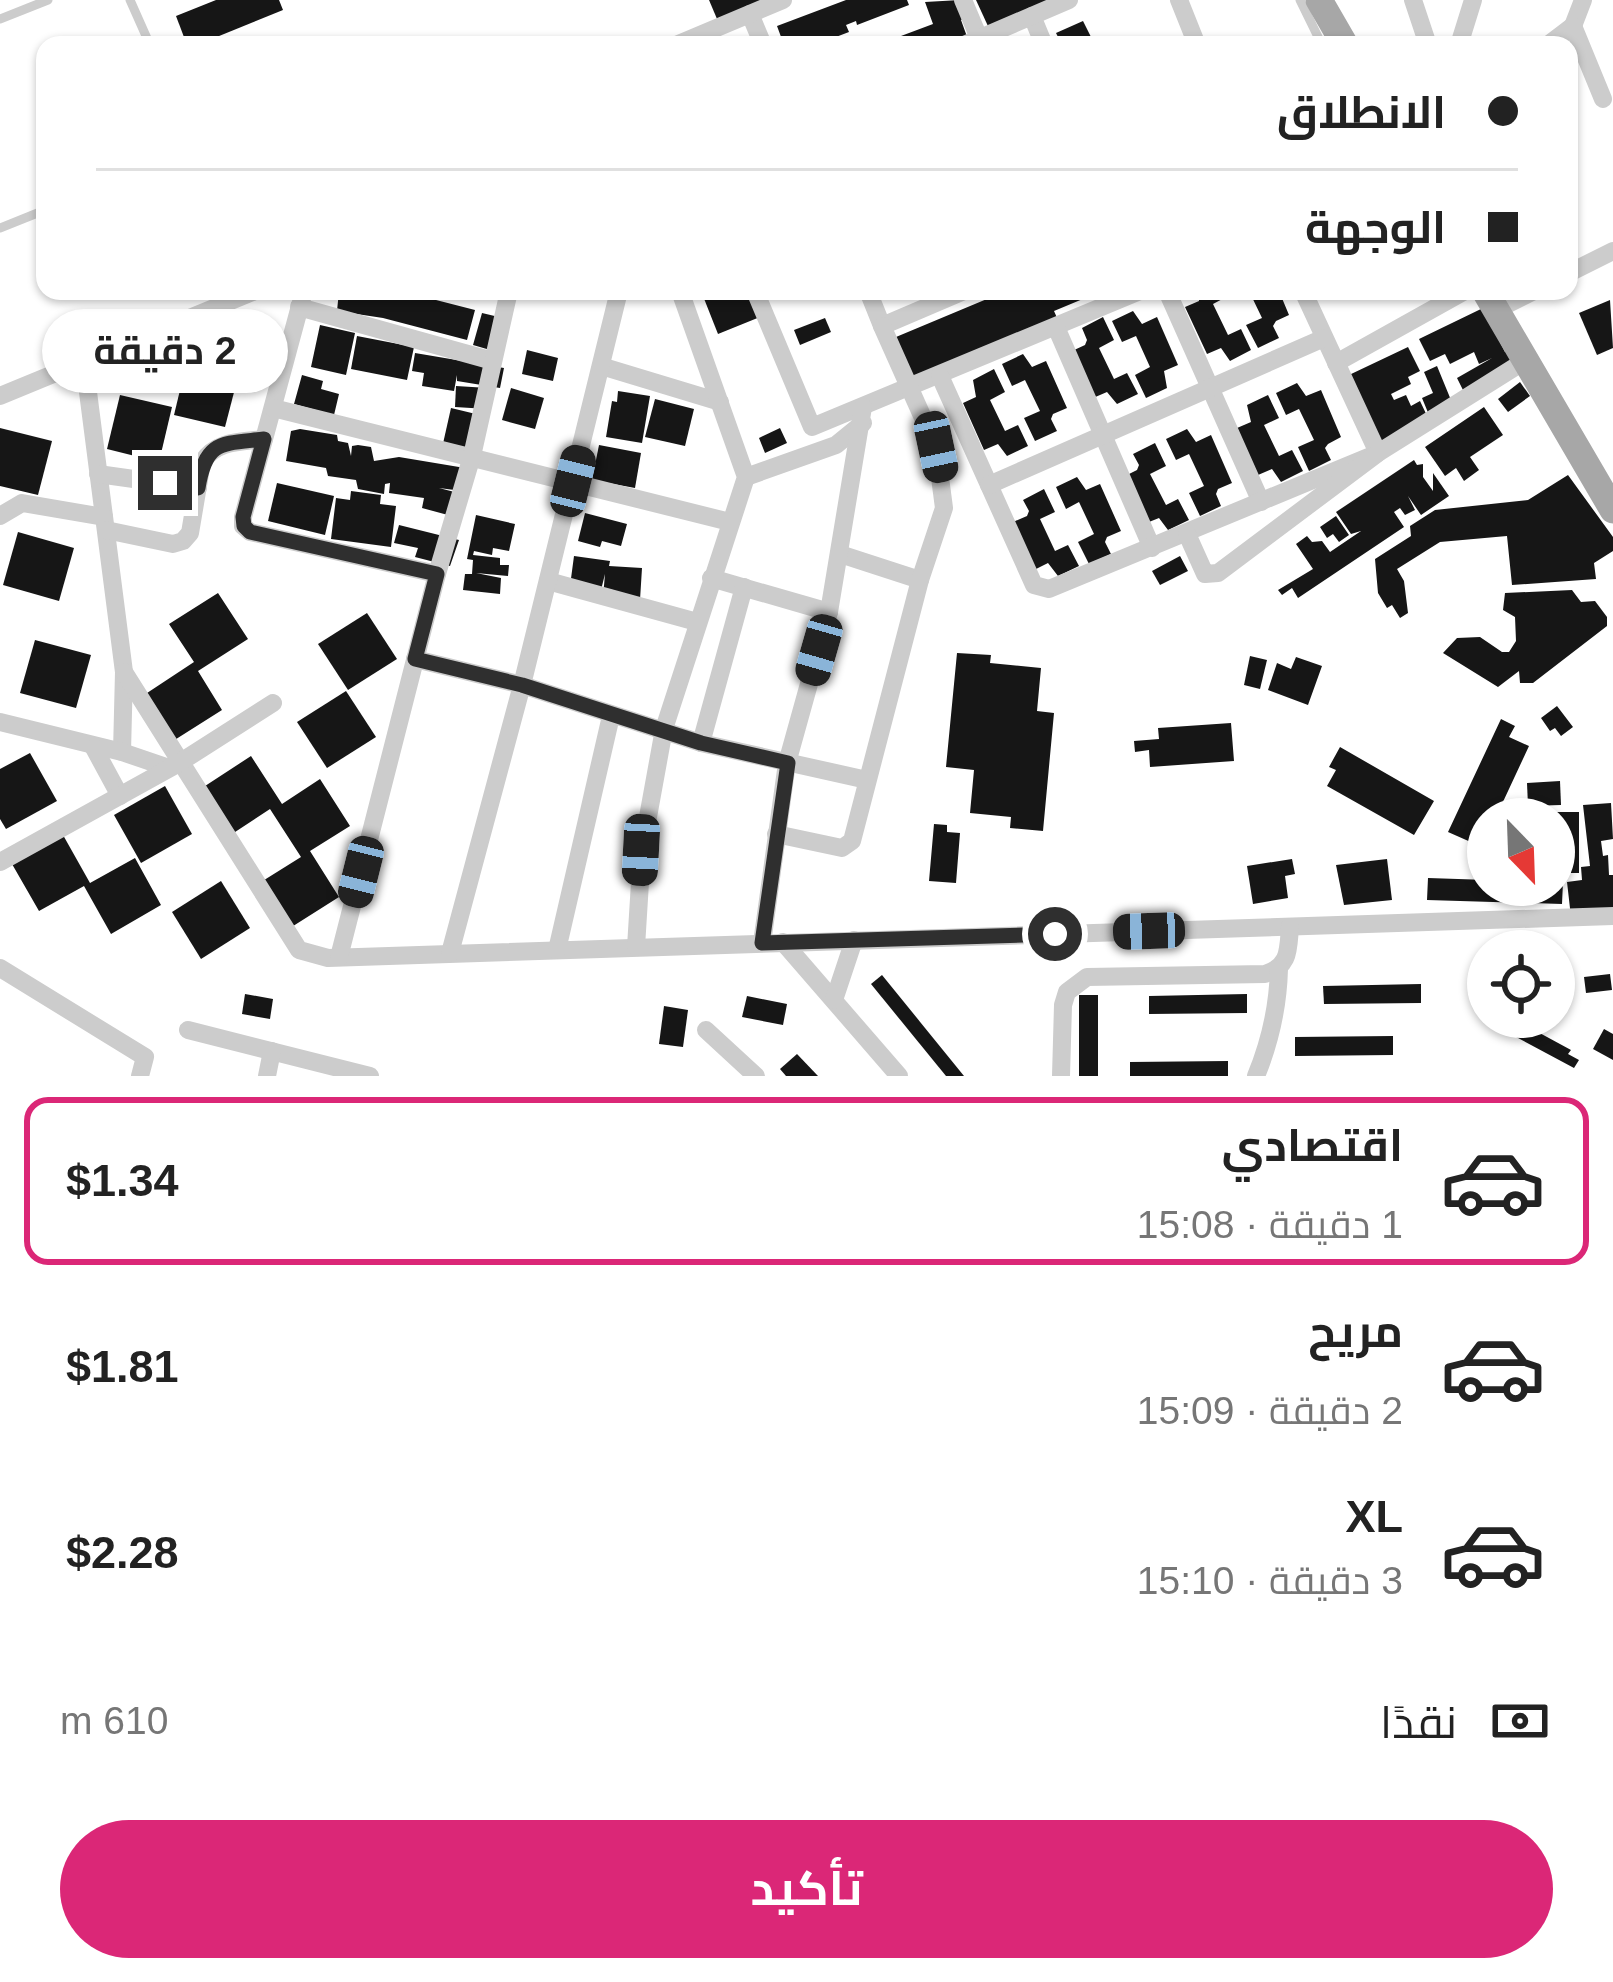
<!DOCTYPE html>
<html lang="ar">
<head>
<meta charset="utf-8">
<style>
  :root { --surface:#fff; --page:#f6f6f6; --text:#222; --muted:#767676; --line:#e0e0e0; --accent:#db2777 }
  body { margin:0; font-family:Helvetica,Cairo,sans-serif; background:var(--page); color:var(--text); direction:rtl; height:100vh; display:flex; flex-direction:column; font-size:45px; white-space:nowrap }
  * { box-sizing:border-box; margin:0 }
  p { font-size:39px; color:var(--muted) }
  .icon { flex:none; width:66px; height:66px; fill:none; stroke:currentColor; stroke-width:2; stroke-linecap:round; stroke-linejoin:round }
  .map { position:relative; height:1076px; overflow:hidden; direction:ltr }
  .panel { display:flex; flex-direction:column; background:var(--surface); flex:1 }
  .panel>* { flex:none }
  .banner { position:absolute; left:36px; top:36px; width:1542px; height:264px; border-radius:24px; box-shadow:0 3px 9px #0004; direction:rtl; display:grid; align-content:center; height:264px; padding:0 60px; background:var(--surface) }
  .needle { width:78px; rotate:157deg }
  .controls { position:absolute; left:1467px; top:798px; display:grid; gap:24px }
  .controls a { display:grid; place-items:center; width:108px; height:108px; border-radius:50%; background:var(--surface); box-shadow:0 3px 9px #0004; font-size:60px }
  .end { position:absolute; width:54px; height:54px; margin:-27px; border:15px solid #2f2f2f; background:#fff; box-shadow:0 0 0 6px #fff }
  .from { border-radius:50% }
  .bubble { position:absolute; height:84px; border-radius:42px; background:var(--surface); box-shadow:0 3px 9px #0004; font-size:39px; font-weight:700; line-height:84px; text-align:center; direction:rtl }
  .car { position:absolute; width:36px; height:72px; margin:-36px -18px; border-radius:15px; box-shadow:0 0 9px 3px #0007; background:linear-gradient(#222 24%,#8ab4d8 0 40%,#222 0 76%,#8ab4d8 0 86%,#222 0) }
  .banner b { display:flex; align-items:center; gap:42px; height:114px; font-size:45px }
  .banner b+b { border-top:3px solid var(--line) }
  .banner i { width:30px; height:30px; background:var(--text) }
  ul { padding:21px 0 0; list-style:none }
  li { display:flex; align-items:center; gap:36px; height:168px; margin:0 24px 18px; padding:0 36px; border:6px solid transparent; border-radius:24px }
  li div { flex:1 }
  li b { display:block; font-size:45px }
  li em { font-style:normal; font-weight:700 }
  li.active { border-color:var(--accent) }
  li>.icon { width:108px; height:108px; stroke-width:1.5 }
  .pay { display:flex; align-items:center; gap:30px; height:132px; padding:0 60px; font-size:45px }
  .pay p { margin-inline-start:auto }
  .primary-button { display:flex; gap:24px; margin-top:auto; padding:24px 60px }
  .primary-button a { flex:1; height:138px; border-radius:72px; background:var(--accent); color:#fff; font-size:48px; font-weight:700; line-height:138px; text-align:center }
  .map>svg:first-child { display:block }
  .building { fill:#161616 }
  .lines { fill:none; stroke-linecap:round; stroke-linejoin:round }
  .service { stroke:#ccc; stroke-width:9 }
  .minor { stroke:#ccc; stroke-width:18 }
  .primary { stroke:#a7a7a7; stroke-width:27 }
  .route { stroke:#2f2f2f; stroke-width:15 }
</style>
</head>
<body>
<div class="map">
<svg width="1613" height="1076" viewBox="0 0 1613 1076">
  <rect width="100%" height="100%" fill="#fff"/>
  <g class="building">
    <polygon points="216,0 279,0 283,10 197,45 187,45 176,16"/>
    <polygon points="709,0 782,0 720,26"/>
    <polygon points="846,0 907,0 909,5 857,25 856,21 846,25 849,32 828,40 830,45 784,45 777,26"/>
    <polygon points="960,0 966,17 961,20 970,45 877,45 933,24 925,2"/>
    <polygon points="976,0 1071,0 993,37"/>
    <polygon points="1083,21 1095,45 1062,45 1056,33"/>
    <polygon points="339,291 401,291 475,310 467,340 383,318 337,311"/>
    <polygon points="701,291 749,291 760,317 718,334"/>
    <polygon points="1006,291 1102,291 1054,311 1058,320 916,383 896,337"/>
    <polygon points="1199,291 1225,291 1228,296 1213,304 1228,335 1241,329 1251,350 1230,361 1221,348 1207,354 1185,307 1199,301"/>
    <polygon points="1249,291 1279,291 1289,315 1276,321 1273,326 1279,338 1258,348 1246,325 1262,318"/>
    <polygon points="1610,300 1613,348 1597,355 1579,313"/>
    <polygon points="1483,308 1505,352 1517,346 1525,359 1464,392 1457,378 1492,358 1479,364 1474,352 1450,364 1445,354 1430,361 1419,339"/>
    <polygon points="1133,311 1142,324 1157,317 1178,365 1164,371 1167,388 1146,398 1135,375 1150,367 1136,336 1122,342 1112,321"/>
    <polygon points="482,313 503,318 497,352 473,345"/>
    <polygon points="1103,317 1114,340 1099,348 1114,379 1127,373 1138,394 1117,404 1107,392 1093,398 1072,351 1085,345 1087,340 1082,328"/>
    <polygon points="825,318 831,332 800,345 794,330"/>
    <polygon points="320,325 355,333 346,375 311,367"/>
    <polygon points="357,336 414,347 407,380 351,369"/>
    <polygon points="1408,347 1420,371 1408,377 1411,384 1391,394 1394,400 1406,395 1411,406 1420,401 1430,422 1380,443 1349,375"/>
    <polygon points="527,350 558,358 553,381 522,374"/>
    <polygon points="415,353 504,368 500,388 457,381 457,375 454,391 422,386 424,373 412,371"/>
    <polygon points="1023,354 1032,367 1046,361 1067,408 1053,414 1051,419 1057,431 1035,441 1024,418 1040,411 1025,380 1012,386 1002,364"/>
    <polygon points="187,361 239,373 225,427 174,415"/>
    <polygon points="1437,366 1453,405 1429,415 1422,398 1433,393 1424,372"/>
    <polygon points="994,369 1005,392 990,400 1005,431 1018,425 1028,446 1007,456 998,444 984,450 963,403 976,397 973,380"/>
    <polygon points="302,375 323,381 321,389 339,394 334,415 294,404"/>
    <polygon points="1520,382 1530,396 1508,412 1498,399"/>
    <polygon points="1297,383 1306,396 1321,390 1341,437 1328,444 1325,448 1331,460 1309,471 1298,447 1314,440 1299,409 1286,415 1276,393"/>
    <polygon points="456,386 488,388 487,409 455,407"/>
    <polygon points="511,388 544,398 535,429 502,420"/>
    <polygon points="618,391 650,396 642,443 606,437 612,401 617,402"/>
    <polygon points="120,395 172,407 159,462 107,449"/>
    <polygon points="1268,395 1279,418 1264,425 1279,456 1292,450 1303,471 1281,482 1272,469 1258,475 1237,428 1251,422 1247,405"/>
    <polygon points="655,399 694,409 685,446 645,437"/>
    <polygon points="1484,407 1503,435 1470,457 1479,470 1464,481 1456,468 1445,476 1425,447"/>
    <polygon points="451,408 480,415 476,456 442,448"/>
    <polygon points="0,428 52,441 38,495 0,486"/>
    <polygon points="780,428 787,443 765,453 759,438"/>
    <polygon points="300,429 337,435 338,441 348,443 351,456 352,446 358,445 371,447 374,461 399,457 471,469 470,492 439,488 466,495 459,518 422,508 424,498 389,493 390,483 385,484 384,494 358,489 356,480 328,476 326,468 286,461 291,431"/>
    <polygon points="1187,429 1196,442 1211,435 1232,483 1218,489 1216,494 1221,506 1200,516 1189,493 1204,486 1189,454 1176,460 1166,439"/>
    <polygon points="1155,443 1166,466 1150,474 1166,505 1178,499 1189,520 1168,530 1159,518 1144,524 1123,477 1137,470 1139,465 1133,454"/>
    <polygon points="599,445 641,453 635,488 592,480"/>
    <polygon points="1414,460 1417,465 1423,464 1423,477 1433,491 1433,473 1449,496 1421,515 1408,496 1415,510 1405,515 1400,508 1394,512 1404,527 1298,598 1292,588 1282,595 1278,590 1313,569 1296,544 1307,536 1312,542 1322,541 1330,552 1361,531 1351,534 1336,512"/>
    <polygon points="1568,475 1613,537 1613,551 1594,563 1596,579 1512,585 1507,536 1440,542 1397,569 1404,581 1408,613 1400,618 1392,605 1387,608 1378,593 1375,559 1411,536 1410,526 1435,510 1528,500"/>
    <polygon points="1077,477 1086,490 1100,484 1121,531 1107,537 1105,542 1111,554 1089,564 1078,542 1094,534 1079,502 1066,509 1056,487"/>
    <polygon points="277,483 334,496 325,535 268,521"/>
    <polygon points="1044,489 1055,512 1040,519 1055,551 1068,545 1079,566 1058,576 1048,563 1034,570 1013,522 1027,516 1029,511 1023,500"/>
    <polygon points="351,491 381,495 380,504 396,506 391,547 331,539 336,498 350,500"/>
    <polygon points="585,513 627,524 621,546 602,541 600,547 578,541"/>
    <polygon points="476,515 515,524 509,551 493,548 492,555 474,551 473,555 500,558 500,565 509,565 508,576 476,573 501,578 500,594 463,590 465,574 472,574 473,560 467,559"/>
    <polygon points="1336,516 1349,535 1339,542 1333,534 1327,538 1320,527"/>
    <polygon points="399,525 459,540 450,566 415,557 418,548 394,543"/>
    <polygon points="18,532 74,548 59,601 3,585"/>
    <polygon points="574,556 610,561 609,566 642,568 640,600 603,597 605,574 601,590 570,586"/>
    <polygon points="1180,556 1188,571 1160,585 1152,571"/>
    <polygon points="1572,590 1581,602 1595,601 1607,617 1607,626 1533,683 1520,683 1519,671 1498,687 1443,653 1457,638 1480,637 1502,652 1509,652 1516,641 1515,617 1503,610 1505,593"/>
    <polygon points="218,593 248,639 198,671 222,710 173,741 144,695 194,662 169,624"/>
    <polygon points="367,613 397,659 348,690 318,644"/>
    <polygon points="35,640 91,655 76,708 20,693"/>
    <polygon points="957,653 991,655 990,663 1041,668 1037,711 1054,713 1043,831 1010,828 1011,817 970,813 974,770 946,767"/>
    <polygon points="1250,656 1267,660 1260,689 1244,685"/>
    <polygon points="1296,657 1322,666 1308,705 1268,690 1277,663 1291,669"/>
    <polygon points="346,691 376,737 327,768 297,722"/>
    <polygon points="1557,706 1573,727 1561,736 1555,728 1550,731 1541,718"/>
    <polygon points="1501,719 1515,726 1509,737 1529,746 1495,819 1488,819 1488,834 1482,847 1448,832"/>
    <polygon points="1231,723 1234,761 1150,767 1149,750 1135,752 1134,741 1159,739 1158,728"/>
    <polygon points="1340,747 1434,801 1414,835 1327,786 1336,770 1329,767"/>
    <polygon points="30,753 57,801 6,829 0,819 0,769"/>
    <polygon points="251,756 282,804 320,779 350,826 310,851 339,897 290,928 261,882 301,857 270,809 232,834 202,788"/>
    <polygon points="1560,781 1561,805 1528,806 1527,783"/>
    <polygon points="165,786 192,834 141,863 114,815"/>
    <polygon points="1611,803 1613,839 1601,841 1603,856 1608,855 1609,875 1613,875 1613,911 1571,917 1567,882 1582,880 1581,867 1590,866 1583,805"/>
    <polygon points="1543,812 1579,812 1579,873 1554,873 1554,819 1542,819"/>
    <polygon points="934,824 947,825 947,832 960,833 956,883 929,881"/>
    <polygon points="63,835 90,883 135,858 161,905 111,934 84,886 39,911 12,864"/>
    <polygon points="1292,859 1295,874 1285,876 1288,898 1253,904 1247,866"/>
    <polygon points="1387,859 1392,900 1344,905 1336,865"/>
    <polygon points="1428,878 1488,880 1488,885 1563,882 1562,904 1427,900"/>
    <polygon points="221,881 250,928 201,959 172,912"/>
    <polygon points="1610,974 1612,990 1586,993 1584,977"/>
    <polygon points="882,975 964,1076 946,1076 871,984"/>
    <polygon points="1421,984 1421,1003 1324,1004 1323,986"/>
    <polygon points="245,994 273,999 270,1019 242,1014"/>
    <polygon points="1247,994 1247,1013 1149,1014 1149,996"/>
    <rect x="1079" y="995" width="19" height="81"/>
    <polygon points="747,996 787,1004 783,1025 742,1017"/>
    <polygon points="664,1006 688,1010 683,1047 659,1044"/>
    <polygon points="1494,1017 1510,1017 1571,1050 1568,1054 1579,1060 1574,1068 1490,1023"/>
    <polygon points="1604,1029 1613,1034 1613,1060 1593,1049"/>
    <polygon points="1393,1036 1393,1055 1295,1056 1295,1037"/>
    <polygon points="797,1054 818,1076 786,1076 780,1069"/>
    <polygon points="1228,1061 1228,1076 1130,1076 1130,1062"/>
  </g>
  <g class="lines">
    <g class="service">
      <polyline points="130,0 150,45"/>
      <polyline points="1300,0 1322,45"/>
      <polyline points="0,19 48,0"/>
      <polyline points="0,228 45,210"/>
    </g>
    <g class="minor">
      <polyline points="963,0 979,38"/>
      <polyline points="1179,0 1197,45"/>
      <polyline points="1413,0 1428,45"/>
      <polyline points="750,14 763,45"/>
      <polyline points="1032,16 1044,45"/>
      <polyline points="1573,26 1583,0"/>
      <polyline points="676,45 783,0"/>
      <polyline points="964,45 1069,0"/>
      <polyline points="1459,45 1473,0"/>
      <polyline points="1548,45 1573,26 1603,99"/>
      <polyline points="1569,273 1613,251"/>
      <polyline points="304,291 243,517 243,526 250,532 437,574"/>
      <polyline points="755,291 812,427 1140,291"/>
      <polyline points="868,291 882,326 964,291"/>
      <polyline points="1167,291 1261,502"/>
      <polyline points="299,307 493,361"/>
      <polyline points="1496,310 1534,291"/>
      <polyline points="1056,327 1152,548"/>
      <polyline points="84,361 124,672 122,752"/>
      <polyline points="1336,363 1465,291"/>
      <polyline points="601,366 720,402"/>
      <polyline points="940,376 1034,585 1049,589 1378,453 1303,291"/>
      <polyline points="0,396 255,291"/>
      <polyline points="273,408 730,522"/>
      <polyline points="98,474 198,488"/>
      <polyline points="746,477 836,445 863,423"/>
      <polyline points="989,485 1324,338"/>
      <polyline points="0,516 22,503 104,517"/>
      <path d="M 106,530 L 173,544 L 183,541 L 190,533 L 202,462 C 217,440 240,442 264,439"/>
      <polyline points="1187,534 1205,574 1218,573 1378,453 1526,360"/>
      <polyline points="840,554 920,580"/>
      <polyline points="711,578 829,612"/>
      <polyline points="548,581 697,622"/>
      <polyline points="415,659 522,685 701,743 867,780"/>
      <polyline points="124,672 299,950 328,958 1613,916"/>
      <polyline points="0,722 122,752 169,768"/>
      <polyline points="701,743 744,587"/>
      <polyline points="94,748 120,796"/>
      <polyline points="776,834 842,848 852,841 920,580 944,508 936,447 882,326"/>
      <polyline points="0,862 179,763 273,703"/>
      <polyline points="783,942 899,1076"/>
      <polyline points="762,943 787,763 829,612 863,407"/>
      <polyline points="636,947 642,850 664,729 746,477 680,291"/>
      <polyline points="557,950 611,716"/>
      <polyline points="450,953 522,685 619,291"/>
      <polyline points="339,957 437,574 472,456 509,291"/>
      <polyline points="0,968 145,1057 140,1076"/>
      <polyline points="834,1000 854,940"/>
      <polyline points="188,1030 370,1076"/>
      <polyline points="706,1030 756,1076"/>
      <polyline points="267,1076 272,1051"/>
      <path d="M 1061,1076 L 1063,1005 L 1067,992 L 1087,977 L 1265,974 C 1290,966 1288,950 1290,927"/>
      <path d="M 1256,1076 C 1270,1042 1278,1007 1279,969"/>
    </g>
    <g class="primary">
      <polyline points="1319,0 1345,45"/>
      <polyline points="1485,291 1613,510"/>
    </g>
  </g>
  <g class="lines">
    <path class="route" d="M 165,483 L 198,488 C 206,440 221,444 264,439 L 243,517 L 244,526 L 250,532 L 437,574 L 415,659 L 522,685 L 701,743 L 788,763 L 762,943 L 1055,934"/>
  </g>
</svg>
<div class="controls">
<a><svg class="needle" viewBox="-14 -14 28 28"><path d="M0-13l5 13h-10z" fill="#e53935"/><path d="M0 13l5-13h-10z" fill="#767676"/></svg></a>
<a><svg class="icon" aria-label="locate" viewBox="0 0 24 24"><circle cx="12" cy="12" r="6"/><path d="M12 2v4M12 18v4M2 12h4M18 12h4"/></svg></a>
</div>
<i class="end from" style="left:1055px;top:934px"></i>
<i class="end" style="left:165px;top:483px"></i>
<div class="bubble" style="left:42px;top:309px;width:246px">2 دقيقة</div>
<i class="car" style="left:936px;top:447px;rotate:168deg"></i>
<i class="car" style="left:573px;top:481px;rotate:14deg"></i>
<i class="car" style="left:819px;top:650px;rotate:196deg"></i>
<i class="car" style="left:641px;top:850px;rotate:183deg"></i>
<i class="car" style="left:361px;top:872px;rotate:194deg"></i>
<i class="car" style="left:1149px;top:931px;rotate:268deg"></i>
<div class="banner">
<b><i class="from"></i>الانطلاق</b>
<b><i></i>الوجهة</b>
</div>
</div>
<section class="panel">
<ul>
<li class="active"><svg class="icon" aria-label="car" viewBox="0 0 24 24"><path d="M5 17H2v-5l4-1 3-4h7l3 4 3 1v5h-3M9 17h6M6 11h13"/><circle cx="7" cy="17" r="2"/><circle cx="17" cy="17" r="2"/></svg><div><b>اقتصادي</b><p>1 دقيقة · 15:08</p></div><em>$1.34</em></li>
<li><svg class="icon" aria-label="car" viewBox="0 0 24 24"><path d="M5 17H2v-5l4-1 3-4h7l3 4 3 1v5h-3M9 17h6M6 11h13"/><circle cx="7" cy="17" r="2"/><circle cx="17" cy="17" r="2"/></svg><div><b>مريح</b><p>2 دقيقة · 15:09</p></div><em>$1.81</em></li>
<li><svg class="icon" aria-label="car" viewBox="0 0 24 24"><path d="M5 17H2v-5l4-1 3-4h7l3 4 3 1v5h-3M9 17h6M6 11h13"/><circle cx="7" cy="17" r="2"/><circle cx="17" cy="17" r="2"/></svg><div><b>XL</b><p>3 دقيقة · 15:10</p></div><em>$2.28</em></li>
</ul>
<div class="pay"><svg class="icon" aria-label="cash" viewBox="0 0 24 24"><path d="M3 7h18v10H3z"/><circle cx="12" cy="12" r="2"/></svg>نقدًا<p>610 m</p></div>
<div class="primary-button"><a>تأكيد</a></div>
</section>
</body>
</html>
